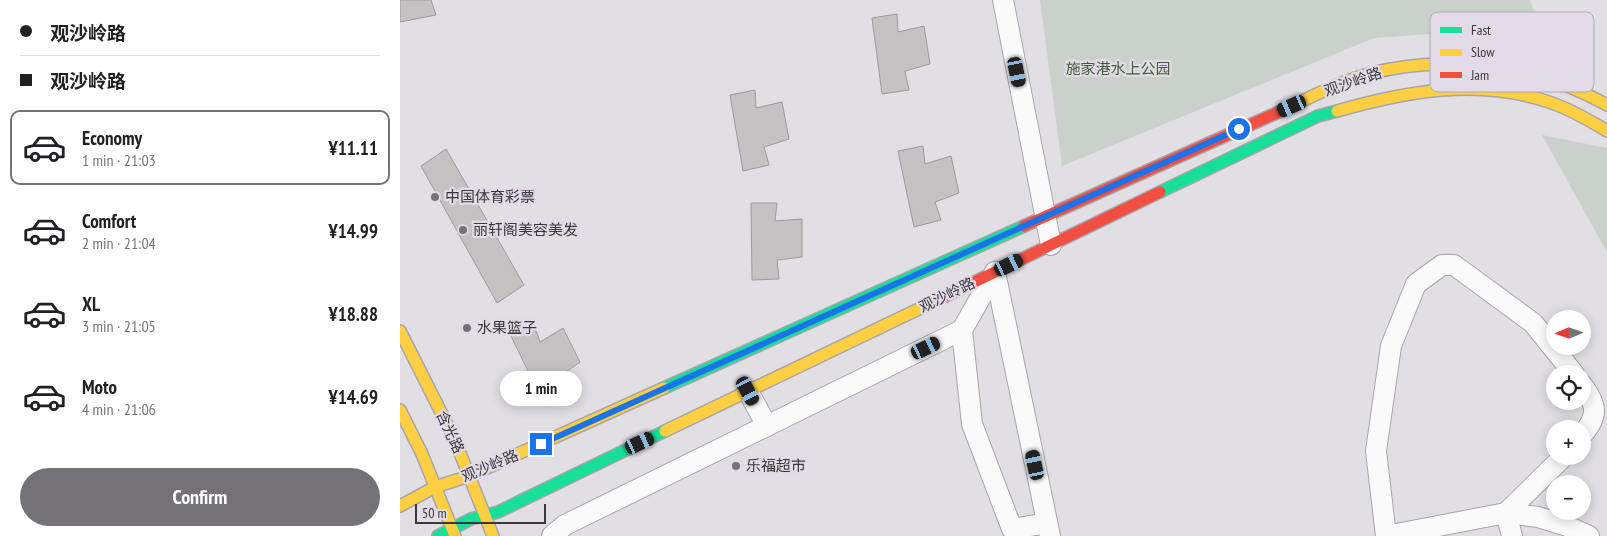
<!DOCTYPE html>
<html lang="en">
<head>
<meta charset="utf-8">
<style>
  :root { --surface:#fff; --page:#f2f2f2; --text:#202124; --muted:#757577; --line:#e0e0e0; --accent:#757277 }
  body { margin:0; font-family:"PT Sans Narrow","Noto Sans SC",sans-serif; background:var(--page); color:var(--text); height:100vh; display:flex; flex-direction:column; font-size:19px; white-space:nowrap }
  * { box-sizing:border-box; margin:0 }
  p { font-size:16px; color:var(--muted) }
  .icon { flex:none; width:28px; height:28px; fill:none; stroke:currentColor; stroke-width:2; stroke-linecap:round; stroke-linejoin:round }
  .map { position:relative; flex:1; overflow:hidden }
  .details { display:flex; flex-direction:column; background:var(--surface); width:400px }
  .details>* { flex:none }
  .top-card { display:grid; align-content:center; height:110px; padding:0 20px; background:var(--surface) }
  .needle { width:32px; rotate:268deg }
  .controls { position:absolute; left:1146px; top:310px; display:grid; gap:10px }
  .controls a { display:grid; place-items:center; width:45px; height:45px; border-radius:50%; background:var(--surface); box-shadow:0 2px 12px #0003; font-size:25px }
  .scale { position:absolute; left:15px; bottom:12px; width:131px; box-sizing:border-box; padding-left:5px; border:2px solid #3b383c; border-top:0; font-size:14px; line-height:18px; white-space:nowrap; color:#3b383c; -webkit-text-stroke:4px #e2dbe7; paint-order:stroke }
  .end { position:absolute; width:22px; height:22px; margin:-11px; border:6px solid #1a73e8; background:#fff; box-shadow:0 0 0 2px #fff }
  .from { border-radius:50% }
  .bubble { position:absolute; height:35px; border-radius:18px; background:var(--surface); box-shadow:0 2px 12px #0003; font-size:16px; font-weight:800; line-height:35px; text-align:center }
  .car { position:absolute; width:15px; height:30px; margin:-15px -8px; border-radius:6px; box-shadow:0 0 4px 1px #0007; background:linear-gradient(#222 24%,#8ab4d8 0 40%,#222 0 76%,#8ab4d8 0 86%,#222 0) }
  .top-card b { display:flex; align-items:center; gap:18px; height:48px; font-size:19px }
  .top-card b+b { border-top:1px solid var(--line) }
  .top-card i { width:12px; height:12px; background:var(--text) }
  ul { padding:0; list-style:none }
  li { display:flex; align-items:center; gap:15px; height:75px; margin:0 10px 8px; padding:0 10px; border:2px solid transparent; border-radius:10px }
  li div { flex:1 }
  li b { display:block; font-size:19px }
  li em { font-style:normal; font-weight:800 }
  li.selected { border-color:var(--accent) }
  li>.icon { width:45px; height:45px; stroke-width:1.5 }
  .button { display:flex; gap:10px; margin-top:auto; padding:10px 20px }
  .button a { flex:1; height:58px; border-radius:30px; background:var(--accent); color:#fff; font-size:20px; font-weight:800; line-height:58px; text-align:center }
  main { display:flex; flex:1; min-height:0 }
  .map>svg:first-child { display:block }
  .green { fill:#cad1ca }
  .building { fill:#c6c2c3; stroke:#9d9a9b }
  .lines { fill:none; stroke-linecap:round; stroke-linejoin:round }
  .street-casing { stroke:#a8a5aa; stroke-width:22 }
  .fast-casing { stroke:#a8a5aa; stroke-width:14 }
  .slow-casing { stroke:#a8a5aa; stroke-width:14 }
  .jam-casing { stroke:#a8a5aa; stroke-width:14 }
  .street { stroke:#fafafb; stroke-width:20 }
  .fast { stroke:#16e098; stroke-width:11 }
  .slow { stroke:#ffcf43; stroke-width:11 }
  .jam { stroke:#f24e42; stroke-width:11 }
  .route { stroke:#1a73e8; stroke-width:6 }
  .poi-dot { fill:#757277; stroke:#e2dbe7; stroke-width:2 }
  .labels { text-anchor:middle; stroke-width:4.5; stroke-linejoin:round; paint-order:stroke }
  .park-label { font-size:15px; fill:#3d5d34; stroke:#e2dbe7 }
  .street-label { font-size:15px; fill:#3b383c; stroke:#e2dbe7 }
  .poi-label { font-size:15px; fill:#3b383c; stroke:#e2dbe7; text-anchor:start }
  .key { fill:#e2dbe7; stroke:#b0aab4; stroke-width:1 }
  .key-label { font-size:14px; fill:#3b383c }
</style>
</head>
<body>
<main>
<section class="details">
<div class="top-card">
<b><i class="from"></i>观沙岭路</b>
<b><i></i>观沙岭路</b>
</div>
<ul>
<li class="selected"><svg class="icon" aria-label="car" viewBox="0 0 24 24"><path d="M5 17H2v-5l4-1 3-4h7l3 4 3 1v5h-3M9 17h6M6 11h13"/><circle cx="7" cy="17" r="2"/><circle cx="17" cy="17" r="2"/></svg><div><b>Economy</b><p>1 min · 21:03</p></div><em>¥11.11</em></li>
<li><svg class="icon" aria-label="car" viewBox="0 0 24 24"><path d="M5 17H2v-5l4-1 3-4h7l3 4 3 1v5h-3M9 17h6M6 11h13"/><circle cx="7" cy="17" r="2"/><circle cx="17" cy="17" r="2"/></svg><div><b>Comfort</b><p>2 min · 21:04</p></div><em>¥14.99</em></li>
<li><svg class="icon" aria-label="car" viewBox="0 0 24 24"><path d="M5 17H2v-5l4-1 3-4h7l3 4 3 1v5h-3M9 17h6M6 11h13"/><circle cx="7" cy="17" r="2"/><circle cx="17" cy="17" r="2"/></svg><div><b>XL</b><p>3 min · 21:05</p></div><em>¥18.88</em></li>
<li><svg class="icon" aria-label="car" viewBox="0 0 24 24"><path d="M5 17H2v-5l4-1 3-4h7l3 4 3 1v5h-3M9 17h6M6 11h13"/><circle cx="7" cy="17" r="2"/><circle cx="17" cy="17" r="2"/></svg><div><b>Moto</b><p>4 min · 21:06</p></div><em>¥14.69</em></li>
</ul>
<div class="button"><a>Confirm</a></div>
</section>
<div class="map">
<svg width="1207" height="536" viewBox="0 0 1207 536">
  <rect width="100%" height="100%" fill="#e1dee4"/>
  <g class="green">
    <polygon points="640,0 1130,0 1139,26 974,38 662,166"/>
    <polygon points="1142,135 1207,148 1207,252"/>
  </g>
  <g class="building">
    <polygon points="0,0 31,0 36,15 0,22"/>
    <polygon points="497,14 498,32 524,26 530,64 505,71 509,90 482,94 472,18"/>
    <polygon points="355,90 356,108 382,102 389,139 364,147 369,165 343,171 330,95"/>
    <polygon points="523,146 525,164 551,156 559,193 535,202 541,220 514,227 498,151"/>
    <polygon points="46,149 124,285 97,303 21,166"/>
    <polygon points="351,203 377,203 375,221 402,219 402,257 377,260 379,279 352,280"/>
    <polygon points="134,325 140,342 163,328 180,362 159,377 168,393 145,406 111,336"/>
  </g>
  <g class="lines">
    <defs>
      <g id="street">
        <polyline points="603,0 651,245"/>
        <polyline points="595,272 650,536"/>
        <polyline points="562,330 572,424 612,529 647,523"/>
        <path d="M 1182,385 C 1197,404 1199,416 1182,435"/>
        <polyline points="348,391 367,426"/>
        <polyline points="152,536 165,525 562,330 595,272"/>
        <polyline points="986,536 976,451 991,346 1016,284 1042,265 1054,265 1133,323 1174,374"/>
        <polyline points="986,536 1106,513 1138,517 1167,526 1189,536"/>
        <polyline points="1112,536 1106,513 1164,456"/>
      </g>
      <g id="fast">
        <polyline points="760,192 918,116 937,111"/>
        <polyline points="264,388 624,226"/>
        <polyline points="38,536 71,519 98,512 265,431"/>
      </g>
      <g id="slow">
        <path d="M 881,111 C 910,98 940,81 972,73 C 1016,62 1067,61 1112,68 C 1119,69 1126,72 1134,74 C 1159,82 1184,92 1207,105"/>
        <path d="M 937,111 C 1007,91 1079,78 1149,102 C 1170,109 1189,120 1207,131"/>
        <polyline points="0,331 54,438 93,536"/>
        <polyline points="0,410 22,454 55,536"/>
        <polyline points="265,431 527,305"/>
        <polyline points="0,506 35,487 69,476 264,388"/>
      </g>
      <g id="jam">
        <polyline points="624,226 881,111"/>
        <polyline points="527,305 760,192"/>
      </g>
    </defs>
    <use href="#street" class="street-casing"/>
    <use href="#fast" class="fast-casing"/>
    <use href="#slow" class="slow-casing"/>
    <use href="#jam" class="jam-casing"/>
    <use href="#street" class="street"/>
    <use href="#fast" class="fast"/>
    <use href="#slow" class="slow"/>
    <use href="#jam" class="jam"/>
  </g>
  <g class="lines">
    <polyline class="route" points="141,444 839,129"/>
  </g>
  <g class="poi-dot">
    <circle cx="35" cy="197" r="5"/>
    <circle cx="63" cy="230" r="5"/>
    <circle cx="67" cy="328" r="5"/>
    <circle cx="336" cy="466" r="5"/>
  </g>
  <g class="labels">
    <g class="park-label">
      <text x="718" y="74">施家港水上公园</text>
    </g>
    <g class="street-label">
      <text transform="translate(953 82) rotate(-19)" y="5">观沙岭路</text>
      <text transform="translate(547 295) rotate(-26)" y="5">观沙岭路</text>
      <text transform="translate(50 432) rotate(65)" y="5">含光路</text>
      <text transform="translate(90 466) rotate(-23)" y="5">观沙岭路</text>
    </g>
    <g class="poi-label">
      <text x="45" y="202">中国体育彩票</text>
      <text x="73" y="235">丽轩阁美容美发</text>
      <text x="77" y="333">水果篮子</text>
      <text x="346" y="471">乐福超市</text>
    </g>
  </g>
  <rect x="1030" y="12" width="164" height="80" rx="8" class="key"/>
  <rect x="1040" y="27" width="22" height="6" fill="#16e098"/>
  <rect x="1040" y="49" width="22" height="7" fill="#ffcf43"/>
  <rect x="1040" y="72" width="22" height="6" fill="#f24e42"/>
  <g class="key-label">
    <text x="1071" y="35">Fast</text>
    <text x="1071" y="57">Slow</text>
    <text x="1071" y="80">Jam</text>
  </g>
</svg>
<div class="controls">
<a><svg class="needle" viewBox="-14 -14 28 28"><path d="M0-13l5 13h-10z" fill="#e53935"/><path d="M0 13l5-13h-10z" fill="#757577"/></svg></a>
<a><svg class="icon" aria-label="locate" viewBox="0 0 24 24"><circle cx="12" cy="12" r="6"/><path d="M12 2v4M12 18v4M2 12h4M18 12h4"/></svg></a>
<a>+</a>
<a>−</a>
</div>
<div class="scale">50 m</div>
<i class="end from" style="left:839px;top:129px"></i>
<i class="end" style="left:141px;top:444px"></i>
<div class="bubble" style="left:100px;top:371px;width:82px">1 min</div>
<i class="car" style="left:617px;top:72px;rotate:169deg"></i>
<i class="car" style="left:892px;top:106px;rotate:246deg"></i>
<i class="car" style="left:609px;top:265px;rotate:64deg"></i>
<i class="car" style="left:526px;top:348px;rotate:64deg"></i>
<i class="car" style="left:348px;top:391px;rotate:152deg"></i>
<i class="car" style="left:240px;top:443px;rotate:65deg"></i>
<i class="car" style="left:635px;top:465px;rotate:348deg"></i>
</div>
</main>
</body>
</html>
